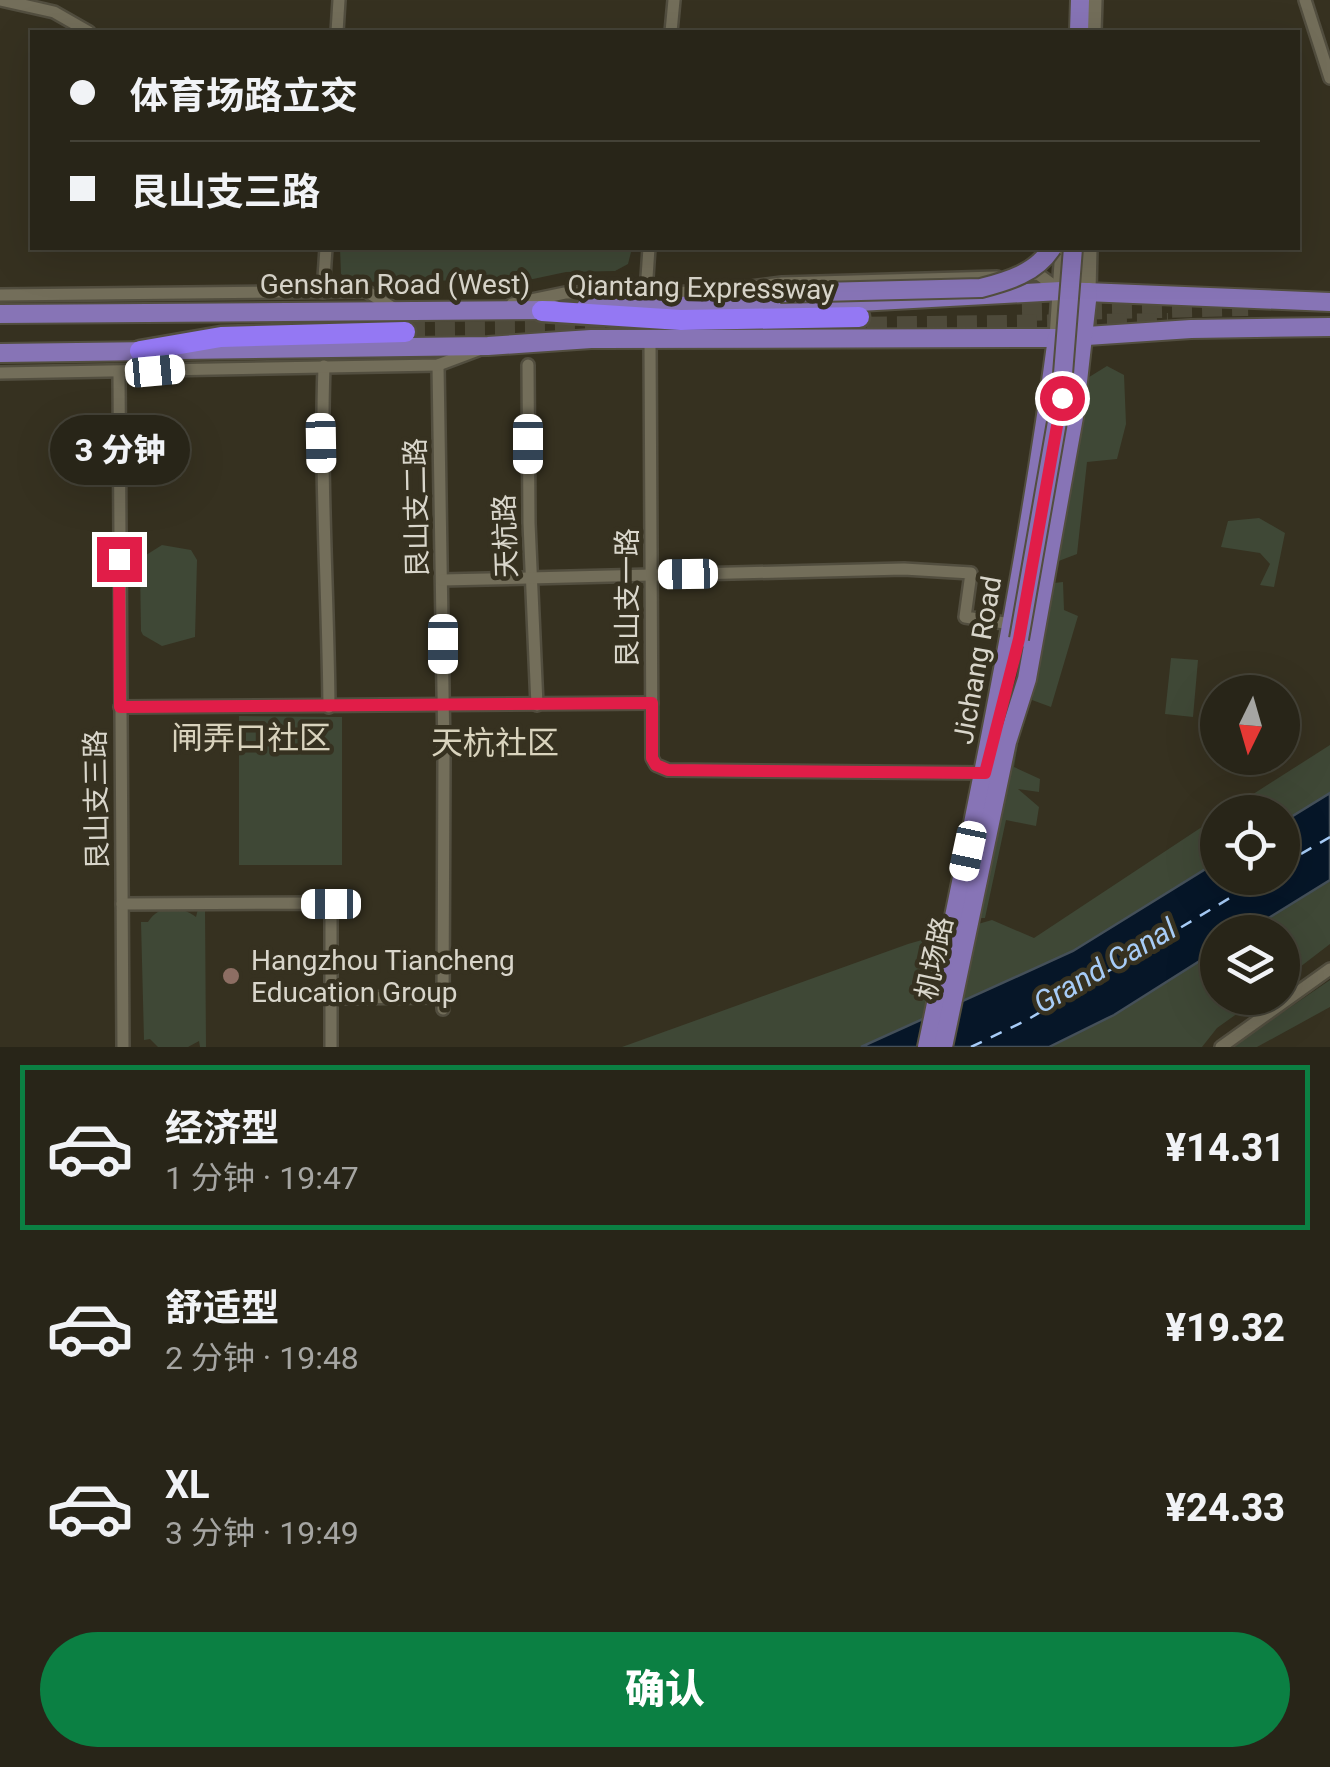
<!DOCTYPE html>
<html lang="zh">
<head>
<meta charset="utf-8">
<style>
  :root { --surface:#282518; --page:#302d21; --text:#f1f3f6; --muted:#a5a5a2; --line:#444237; --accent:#0b8043 }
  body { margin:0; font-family:Roboto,"Noto Sans SC",sans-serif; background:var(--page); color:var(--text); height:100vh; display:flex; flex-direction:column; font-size:38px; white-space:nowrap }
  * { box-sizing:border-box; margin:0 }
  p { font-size:32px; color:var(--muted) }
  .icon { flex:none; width:55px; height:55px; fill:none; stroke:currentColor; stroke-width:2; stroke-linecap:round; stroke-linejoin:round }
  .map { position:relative; height:1047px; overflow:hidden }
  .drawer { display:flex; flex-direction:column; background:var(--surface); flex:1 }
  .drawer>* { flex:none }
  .banner { position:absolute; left:30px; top:30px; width:1270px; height:220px; border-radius:0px; box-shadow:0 10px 40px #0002,0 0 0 2px var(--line); display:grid; align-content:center; height:220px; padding:0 40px; background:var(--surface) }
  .needle { width:65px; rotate:185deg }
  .controls { position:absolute; left:1200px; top:675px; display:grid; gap:20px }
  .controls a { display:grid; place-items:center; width:100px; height:100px; border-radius:50%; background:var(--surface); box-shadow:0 10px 40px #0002,0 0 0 2px var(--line); font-size:50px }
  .end { position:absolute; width:45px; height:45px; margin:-22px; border:12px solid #e11d48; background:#fff; box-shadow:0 0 0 5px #fff }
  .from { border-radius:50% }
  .bubble { position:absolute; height:70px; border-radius:35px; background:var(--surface); box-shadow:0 10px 40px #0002,0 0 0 2px var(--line); font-size:32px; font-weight:800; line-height:70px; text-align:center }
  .car { position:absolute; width:30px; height:60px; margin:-30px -15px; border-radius:12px; box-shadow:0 0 8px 2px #0007; background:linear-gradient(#fff 24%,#345 0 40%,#fff 0 76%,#345 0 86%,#fff 0) }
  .banner b { display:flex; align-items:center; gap:35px; height:95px; font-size:38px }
  .banner b+b { border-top:2px solid var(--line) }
  .banner i { width:25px; height:25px; background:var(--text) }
  ul { padding:18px 0 0; list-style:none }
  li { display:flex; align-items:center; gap:30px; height:165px; margin:0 20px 15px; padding:0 20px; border:5px solid transparent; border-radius:0px }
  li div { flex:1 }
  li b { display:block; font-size:38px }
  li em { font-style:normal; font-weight:800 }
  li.selected { border-color:var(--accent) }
  li>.icon { width:90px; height:90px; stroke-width:1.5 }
  .button { display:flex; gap:20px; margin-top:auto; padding:20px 40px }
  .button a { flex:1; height:115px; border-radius:60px; background:var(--accent); color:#fff; font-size:40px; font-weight:800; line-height:115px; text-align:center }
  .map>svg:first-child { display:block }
  .green { fill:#3f4836 }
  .water { fill:#061628; stroke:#455059; stroke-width:2.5 }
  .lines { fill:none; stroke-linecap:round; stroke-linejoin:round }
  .ferry { stroke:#a7ccf7; stroke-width:2.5; stroke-dasharray:12 10; stroke-linecap:butt }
  .highway-tunnel { stroke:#4e4a3a; stroke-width:20; stroke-dasharray:20 10; stroke-linecap:butt }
  .street-casing { stroke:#524e3f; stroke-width:16 }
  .secondary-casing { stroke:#524e3f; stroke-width:20 }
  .primary-casing { stroke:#524e3f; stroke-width:22 }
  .highway-casing { stroke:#524e3f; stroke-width:25 }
  .street { stroke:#736e5a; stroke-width:11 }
  .secondary { stroke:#736e5a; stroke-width:15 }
  .primary { stroke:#8774b6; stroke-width:18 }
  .highway { stroke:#9478f3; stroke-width:20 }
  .primary-bridge-casing { stroke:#524e3f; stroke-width:22; stroke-linecap:butt }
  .primary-bridge { stroke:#8774b6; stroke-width:18 }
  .route { stroke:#e11d48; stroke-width:12 }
  .education-dot { fill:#8d6e63; stroke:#363120; stroke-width:4 }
  .labels { text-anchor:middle; stroke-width:9; stroke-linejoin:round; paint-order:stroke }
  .street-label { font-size:28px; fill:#d9d6cb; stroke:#363120 }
  .poi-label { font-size:28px; fill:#d9d6cb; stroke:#363120; text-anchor:start }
  .water-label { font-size:30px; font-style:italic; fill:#a7ccf7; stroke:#363120 }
  .quarter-label { font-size:32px; fill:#d9d3bd; stroke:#363120 }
</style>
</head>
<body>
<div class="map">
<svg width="1330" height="1047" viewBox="0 0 1330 1047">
  <rect width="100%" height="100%" fill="#363120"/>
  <g class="green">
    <polygon points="340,248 632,248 628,264 615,271 566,272 533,279 355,282 341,274"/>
    <polygon points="1107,366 1124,375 1126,424 1117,459 1087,462 1077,554 1056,562 1086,379"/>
    <polygon points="1259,518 1285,533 1274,587 1260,585 1270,564 1260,553 1221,547 1228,521"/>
    <polygon points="162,545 191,550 197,560 195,637 162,646 143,635 141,631 140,565 143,557"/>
    <polygon points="1063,582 1064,610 1078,616 1051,707 1032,700 1054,583"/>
    <polygon points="1171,658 1198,660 1193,717 1165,714"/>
    <polygon points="239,716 342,717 342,865 239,865"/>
    <polygon points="1019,738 1014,767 1040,779 1039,792 1018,789 1039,807 1036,826 1006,820 985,918 975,918 1012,741"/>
    <polygon points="1330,745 1330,944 1283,980 1282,932 1218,932 1218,998 1259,998 1217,1028 1202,1047 622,1047 908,944 992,920 1034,938 1217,817 1218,878 1282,878 1282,812 1225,812"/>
    <path d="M 205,907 L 206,1047 L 200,1047 L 199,1041 L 188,1047 L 158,1047 L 150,1039 L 144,1040 L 141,922 L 148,922 C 159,904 180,905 196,917 L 198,909 Z"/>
    <polygon points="1330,980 1330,1007 1257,1047 1232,1047"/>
  </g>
  <polygon class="water" points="1330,793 1330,880 1246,932 1218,932 1217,950 1114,1015 1049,1047 861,1047 1073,951 1217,862 1218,878 1282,878 1283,822"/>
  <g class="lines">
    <g class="ferry">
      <polyline points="1282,865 1330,837"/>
      <polyline points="971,1047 1027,1020 1263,878"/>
    </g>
    <g class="highway-tunnel">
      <polyline points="1022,311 1248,306"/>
      <polyline points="837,327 1168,323"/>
      <polyline points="405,332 688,329"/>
    </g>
    <defs>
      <g id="street">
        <polyline points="1,0 54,12 89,32"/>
        <polyline points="1305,0 1330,78"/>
        <polyline points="337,32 339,0"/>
        <polyline points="671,32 674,0"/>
        <polyline points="1026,275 1038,274 1061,291"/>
        <polyline points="323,292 326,248"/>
        <polyline points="646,292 649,248"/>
        <polyline points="0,295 366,291 393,308"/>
        <polyline points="512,304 565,293 709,292 782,283 997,277"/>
        <polyline points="650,339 652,758 656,765 668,770 985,773"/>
        <polyline points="438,365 444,755 443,1009"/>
        <polyline points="528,365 529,523 537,705"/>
        <path d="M 324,366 C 320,480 328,593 329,707"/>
        <polyline points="0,373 438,365 478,350"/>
        <polyline points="119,373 123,1047"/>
        <polyline points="442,580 904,569 971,573 965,617 1011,624"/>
        <polyline points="120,707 652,703"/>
        <polyline points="122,904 331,903 331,1047"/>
        <polyline points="331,998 443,997"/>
        <polyline points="1221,1047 1330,969"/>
      </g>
      <g id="secondary">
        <polyline points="1093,32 1094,0"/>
        <polyline points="1088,292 1089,248"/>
        <polyline points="1057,338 1063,248"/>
      </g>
      <g id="primary">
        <polyline points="1079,32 1080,0"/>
        <polyline points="586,307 822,304 1061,291 1330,302"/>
        <polyline points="0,314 555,310"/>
        <polyline points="180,350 488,346 591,339 1057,338 1191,329 1330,327"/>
        <polyline points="0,353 154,351"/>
        <path d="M 927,1047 C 976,812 1025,577 1057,338"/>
        <polyline points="943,1047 1007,742 1027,679 1074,417 1088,292"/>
      </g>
      <g id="highway">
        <polyline points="542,311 681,320 859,317"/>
        <polyline points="140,351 221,337 405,332"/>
      </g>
    </defs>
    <use href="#street" class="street-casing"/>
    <use href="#secondary" class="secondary-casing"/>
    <use href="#primary" class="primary-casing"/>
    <use href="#highway" class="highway-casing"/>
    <use href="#street" class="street"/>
    <use href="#secondary" class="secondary"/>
    <use href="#primary" class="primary"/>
    <use href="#highway" class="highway"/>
    <defs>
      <g id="primary-bridge">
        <path d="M 780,293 L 981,288 C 1008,281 1036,273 1052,248"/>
        <polyline points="1019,639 1061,399 1073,248"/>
      </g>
    </defs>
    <use href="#primary-bridge" class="primary-bridge-casing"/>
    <use href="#primary-bridge" class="primary-bridge"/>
  </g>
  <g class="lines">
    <polyline class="route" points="119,559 120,707 652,703 652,758 656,765 668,770 985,773 1019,639 1062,398"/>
  </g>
  <circle class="education-dot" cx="231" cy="976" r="10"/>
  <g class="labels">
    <g class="street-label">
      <text x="395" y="294">Genshan Road (West)</text>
      <text transform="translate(701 287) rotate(1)" y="10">Qiantang Expressway</text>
      <text transform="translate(416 508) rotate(-91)" y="10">艮山支二路</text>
      <text transform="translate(505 536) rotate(-92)" y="10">天杭路</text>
      <text transform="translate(627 598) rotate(-90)" y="10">艮山支一路</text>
      <text transform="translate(977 660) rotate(-80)" y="10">Jichang Road</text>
      <text transform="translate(96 800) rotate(-91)" y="10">艮山支三路</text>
      <text transform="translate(934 958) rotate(-78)" y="10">机场路</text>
    </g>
    <g class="poi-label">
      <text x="251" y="970">Hangzhou Tiancheng<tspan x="251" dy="32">Education Group</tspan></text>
    </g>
    <g class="water-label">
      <text transform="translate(1105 966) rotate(-30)" y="10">Grand Canal</text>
    </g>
    <g class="quarter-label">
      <text x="251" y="749">闸弄口社区</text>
      <text x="495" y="754">天杭社区</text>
    </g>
  </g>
</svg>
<div class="controls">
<a><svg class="needle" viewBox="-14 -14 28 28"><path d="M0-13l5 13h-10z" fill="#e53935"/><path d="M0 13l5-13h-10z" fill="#a5a5a2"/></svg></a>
<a><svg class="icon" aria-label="locate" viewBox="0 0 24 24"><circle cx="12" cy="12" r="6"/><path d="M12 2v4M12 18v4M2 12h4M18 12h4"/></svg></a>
<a><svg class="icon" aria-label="layers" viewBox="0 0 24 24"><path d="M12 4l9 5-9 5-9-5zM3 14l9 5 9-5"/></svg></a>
</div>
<i class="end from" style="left:1062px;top:398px"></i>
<i class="end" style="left:119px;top:559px"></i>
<div class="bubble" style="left:50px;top:415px;width:140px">3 分钟</div>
<i class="car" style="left:155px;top:371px;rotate:85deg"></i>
<i class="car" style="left:321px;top:443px;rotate:179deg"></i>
<i class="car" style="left:528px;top:444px;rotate:180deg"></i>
<i class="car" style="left:688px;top:574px;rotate:269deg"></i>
<i class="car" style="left:443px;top:644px;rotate:180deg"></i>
<i class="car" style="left:968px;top:851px;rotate:192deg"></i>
<i class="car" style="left:331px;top:904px;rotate:270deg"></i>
<div class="banner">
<b><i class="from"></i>体育场路立交</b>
<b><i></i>艮山支三路</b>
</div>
</div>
<section class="drawer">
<ul>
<li class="selected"><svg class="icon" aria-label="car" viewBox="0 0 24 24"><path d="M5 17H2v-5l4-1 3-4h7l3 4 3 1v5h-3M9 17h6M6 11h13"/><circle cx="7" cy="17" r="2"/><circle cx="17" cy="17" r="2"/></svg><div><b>经济型</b><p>1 分钟 · 19:47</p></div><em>¥14.31</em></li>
<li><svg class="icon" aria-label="car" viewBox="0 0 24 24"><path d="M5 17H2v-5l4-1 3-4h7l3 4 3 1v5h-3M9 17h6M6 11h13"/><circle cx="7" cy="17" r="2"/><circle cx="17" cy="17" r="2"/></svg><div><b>舒适型</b><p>2 分钟 · 19:48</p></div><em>¥19.32</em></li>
<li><svg class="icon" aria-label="car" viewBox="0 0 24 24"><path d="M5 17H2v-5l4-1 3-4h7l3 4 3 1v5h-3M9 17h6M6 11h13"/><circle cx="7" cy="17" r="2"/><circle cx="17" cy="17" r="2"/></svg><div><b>XL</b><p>3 分钟 · 19:49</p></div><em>¥24.33</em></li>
</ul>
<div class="button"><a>确认</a></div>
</section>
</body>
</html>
